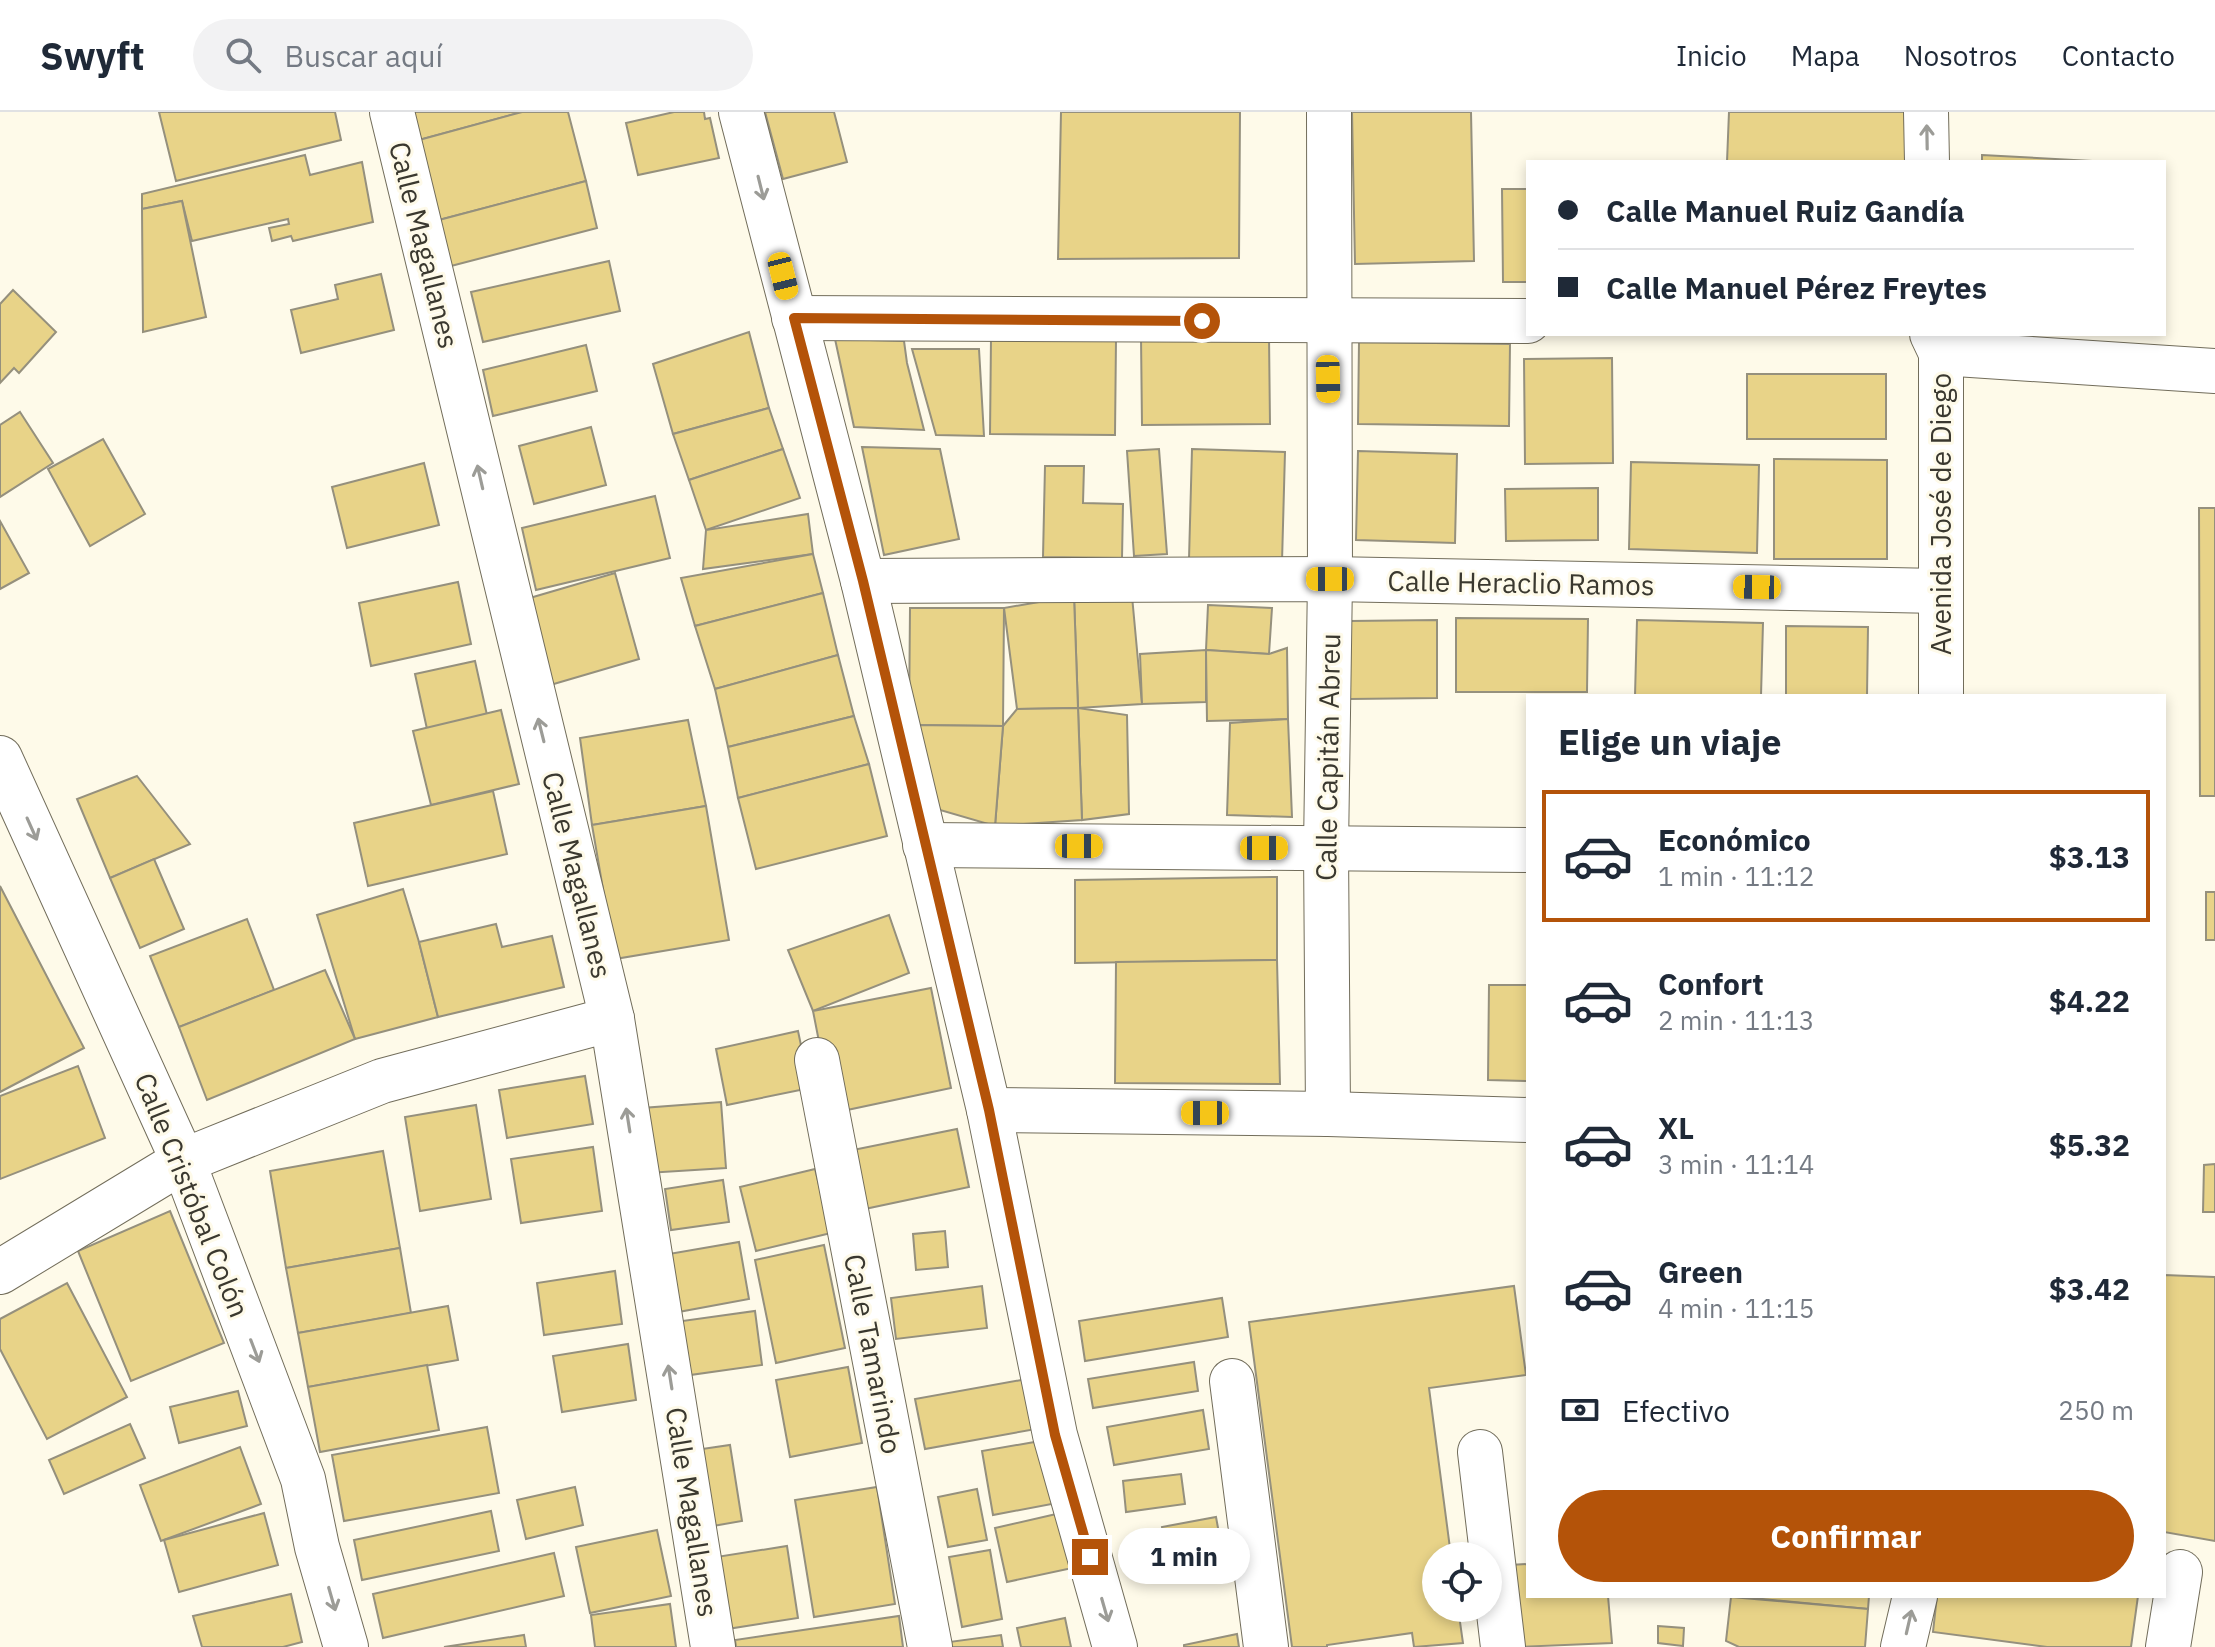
<!DOCTYPE html>
<html lang="es">
<head>
<meta charset="utf-8">
<style>
  :root { --surface:#fff; --page:#f2f2f3; --text:#1f2937; --muted:#747a83; --line:#e0e1e3; --accent:#b45309 }
  body { margin:0; font-family:"IBM Plex Sans",sans-serif; background:var(--page); color:var(--text); height:100vh; display:flex; flex-direction:column; font-size:30px; white-space:nowrap }
  * { box-sizing:border-box; margin:0 }
  p { font-size:26px; color:var(--muted) }
  .icon { flex:none; width:44px; height:44px; fill:none; stroke:currentColor; stroke-width:2; stroke-linecap:round; stroke-linejoin:round }
  .map { position:relative; flex:1; overflow:hidden }
  .sheet { position:absolute; left:1526px; top:582px; width:640px; height:904px; display:flex; flex-direction:column; background:var(--surface); border-radius:0px; box-shadow:0 4px 12px #0003 }
  .sheet>* { flex:none }
  .top-card { position:absolute; left:1526px; top:48px; width:640px; height:176px; border-radius:0px; box-shadow:0 4px 12px #0003; display:grid; align-content:center; height:176px; padding:0 32px; background:var(--surface) }
  .buttons { position:absolute; left:1422px; top:1430px; display:grid; gap:16px }
  .buttons a { display:grid; place-items:center; width:80px; height:80px; border-radius:50%; background:var(--surface); box-shadow:0 4px 12px #0003; font-size:40px }
  .end { position:absolute; width:36px; height:36px; margin:-18px; border:10px solid #b45309; background:#fff; box-shadow:0 0 0 4px #fff }
  .from { border-radius:50% }
  .bubble { position:absolute; height:56px; border-radius:28px; background:var(--surface); box-shadow:0 4px 12px #0003; font-size:26px; font-weight:700; line-height:56px; text-align:center }
  .car { position:absolute; width:24px; height:48px; margin:-24px -12px; border-radius:10px; box-shadow:0 0 6px 2px #0007; background:linear-gradient(#f5c518 24%,#345 0 40%,#f5c518 0 76%,#345 0 86%,#f5c518 0) }
  .top-card b { display:flex; align-items:center; gap:28px; height:76px; font-size:30px }
  .top-card b+b { border-top:2px solid var(--line) }
  .top-card i { width:20px; height:20px; background:var(--text) }
  ul { padding:0; list-style:none }
  li { display:flex; align-items:center; gap:24px; height:132px; margin:0 16px 12px; padding:0 16px; border:4px solid transparent; border-radius:0px }
  li div { flex:1 }
  li b { display:block; font-size:30px }
  li em { font-style:normal; font-weight:700 }
  li.selected { border-color:var(--accent) }
  li>.icon { width:72px; height:72px; stroke-width:1.5 }
  h2 { padding:0 32px; font-size:36px; line-height:96px }
  .pay { display:flex; align-items:center; gap:20px; height:88px; padding:0 32px; font-size:30px }
  .pay p { margin-inline-start:auto }
  .primary-button { display:flex; gap:16px; margin-top:auto; padding:16px 32px }
  .primary-button a { flex:1; height:92px; border-radius:48px; background:var(--accent); color:#fff; font-size:32px; font-weight:700; line-height:92px; text-align:center }
  header { display:flex; align-items:center; gap:48px; box-sizing:border-box; height:112px; padding:0 40px; background:var(--surface); border-bottom:2px solid var(--line) }
  header strong { font-size:38px }
  nav { display:flex; gap:44px; margin-inline-start:auto; font-size:28px }
  .search { width:560px; height:72px; background:var(--page); display:flex; align-items:center; gap:20px; box-sizing:border-box; padding:0 28px; border-radius:44px; color:var(--muted); font-size:30px }
  .map>svg:first-child { display:block }
  .building { fill:#e8d388; stroke:#95907d; stroke-width:2 }
  .lines { fill:none; stroke-linecap:round; stroke-linejoin:round }
  .minor-casing { stroke:#726d5b; stroke-width:46 }
  .minor { stroke:#fff; stroke-width:44 }
  .oneway { stroke:#9c9c97 }
  .route { stroke:#b45309; stroke-width:10 }
  .labels { text-anchor:middle; stroke-width:6; stroke-linejoin:round; paint-order:stroke }
  .street-label { font-size:28px; fill:#3a382f; stroke:#fefae9 }
</style>
</head>
<body>
<header>
<strong>Swyft</strong>
<div class="search"><svg class="icon" aria-label="search" viewBox="0 0 24 24"><circle cx="10" cy="10" r="6"/><path d="M15 15l6 6"/></svg>Buscar aquí</div>
<nav><a>Inicio</a><a>Mapa</a><a>Nosotros</a><a>Contacto</a></nav>
</header>
<div class="map">
<svg width="2215" height="1535" viewBox="0 0 2215 1535">
  <rect width="100%" height="100%" fill="#fefae9"/>
  <g class="building">
    <polygon points="159,0 335,0 341,28 176,69"/>
    <polygon points="411,0 522,0 419,28"/>
    <polygon points="522,0 568,0 586,69 439,108 419,28"/>
    <polygon points="674,0 704,0 705,7 710,6 719,46 638,63 626,11"/>
    <polygon points="765,0 834,0 847,50 783,67"/>
    <polygon points="1061,0 1240,0 1239,146 1058,147"/>
    <polygon points="1352,0 1471,0 1474,149 1355,152"/>
    <polygon points="1729,0 1913,0 1911,50 1727,50"/>
    <polygon points="305,43 310,63 362,50 373,110 293,129 291,124 272,129 269,116 289,112 288,107 192,129 182,89 142,97 142,82"/>
    <polygon points="1982,43 2111,50 1982,50"/>
    <polygon points="586,69 597,116 451,154 439,108"/>
    <polygon points="1502,77 1528,77 1528,170 1503,170"/>
    <polygon points="182,89 206,205 143,220 142,97"/>
    <polygon points="609,149 620,199 483,230 471,180"/>
    <polygon points="381,162 394,218 301,241 291,198 338,187 335,173"/>
    <polygon points="13,178 56,220 19,261 14,256 0,271 0,192"/>
    <polygon points="749,220 769,296 673,322 653,252"/>
    <polygon points="1269,224 1270,312 1142,313 1141,225"/>
    <polygon points="991,226 1116,227 1115,323 990,322"/>
    <polygon points="835,227 904,229 907,251 924,318 854,315"/>
    <polygon points="1359,230 1510,232 1509,314 1358,312"/>
    <polygon points="586,233 597,279 493,304 483,258"/>
    <polygon points="912,237 979,237 984,324 936,323"/>
    <polygon points="1612,246 1613,351 1525,352 1524,247"/>
    <rect x="1747" y="262" width="139" height="65"/>
    <polygon points="769,296 783,337 689,368 673,322"/>
    <polygon points="20,300 53,351 0,385 0,313"/>
    <polygon points="591,315 606,373 534,392 519,334"/>
    <polygon points="103,327 145,402 90,434 48,357"/>
    <polygon points="862,335 940,337 959,427 884,443"/>
    <polygon points="783,337 800,386 706,418 689,368"/>
    <polygon points="1159,337 1167,442 1134,444 1127,339"/>
    <polygon points="1192,337 1285,340 1282,450 1189,447"/>
    <polygon points="1358,339 1457,342 1455,431 1356,428"/>
    <polygon points="1774,347 1887,348 1887,447 1774,447"/>
    <polygon points="1631,350 1759,353 1757,441 1629,437"/>
    <polygon points="424,351 439,413 347,436 332,375"/>
    <polygon points="1045,354 1084,354 1083,391 1123,392 1122,446 1043,445"/>
    <polygon points="1598,376 1598,428 1506,429 1505,377"/>
    <polygon points="655,384 670,446 536,478 522,416"/>
    <polygon points="2199,396 2215,396 2215,684 2200,684"/>
    <polygon points="808,402 813,442 703,457 706,418"/>
    <polygon points="0,409 29,461 0,477"/>
    <polygon points="813,442 823,481 695,514 681,466"/>
    <polygon points="615,461 639,547 547,574 523,488"/>
    <polygon points="458,470 471,532 371,554 359,491"/>
    <polygon points="823,481 838,543 715,577 695,514"/>
    <polygon points="1074,484 1132,484 1142,592 1078,596"/>
    <polygon points="1074,484 1078,596 1017,597 1004,496"/>
    <polygon points="1208,493 1272,496 1269,542 1206,538"/>
    <polygon points="910,496 1004,496 1003,614 909,613"/>
    <polygon points="1456,506 1588,507 1587,580 1456,580"/>
    <polygon points="1437,508 1437,586 1350,587 1350,509"/>
    <polygon points="1637,508 1763,511 1761,584 1635,584"/>
    <polygon points="1786,514 1868,515 1867,584 1786,584"/>
    <polygon points="1287,536 1288,607 1207,609 1206,538 1269,542"/>
    <polygon points="1206,538 1206,590 1142,592 1140,542"/>
    <polygon points="838,543 854,604 728,635 715,577"/>
    <polygon points="475,549 487,603 427,617 415,562"/>
    <polygon points="1078,596 1127,603 1129,702 1082,708"/>
    <polygon points="1078,596 1082,708 995,714 1003,614 1017,597"/>
    <polygon points="501,598 519,672 431,693 413,619"/>
    <polygon points="854,604 869,652 738,686 728,635"/>
    <polygon points="1288,607 1292,705 1227,703 1230,611"/>
    <polygon points="688,608 706,694 592,713 580,626"/>
    <polygon points="909,613 1003,614 995,714 940,698"/>
    <polygon points="869,652 887,724 756,757 738,686"/>
    <polygon points="137,664 190,732 110,766 77,687"/>
    <polygon points="493,679 507,742 368,774 354,711"/>
    <polygon points="706,694 729,828 615,847 592,713"/>
    <polygon points="154,747 184,817 140,836 110,766"/>
    <polygon points="1277,765 1277,848 1075,851 1075,768"/>
    <polygon points="0,774 84,936 0,980"/>
    <polygon points="403,777 419,830 438,905 355,927 317,803"/>
    <rect x="2206" y="780" width="9" height="48"/>
    <polygon points="889,803 909,861 813,899 788,838"/>
    <polygon points="247,807 274,878 179,915 150,844"/>
    <polygon points="496,812 502,835 552,824 564,875 438,905 419,830"/>
    <polygon points="1277,848 1280,972 1115,971 1116,850"/>
    <polygon points="325,858 355,927 207,988 179,915"/>
    <polygon points="1489,873 1528,873 1528,969 1488,968"/>
    <polygon points="931,876 951,976 833,1001 813,899"/>
    <polygon points="798,919 810,976 727,993 716,937"/>
    <polygon points="78,954 105,1026 0,1067 0,984"/>
    <polygon points="585,964 593,1012 507,1026 499,978"/>
    <polygon points="721,990 726,1056 647,1061 642,996"/>
    <polygon points="476,993 491,1087 420,1099 405,1005"/>
    <polygon points="957,1017 969,1075 860,1098 848,1039"/>
    <polygon points="593,1035 602,1099 521,1111 511,1047"/>
    <polygon points="383,1039 400,1136 286,1156 270,1059"/>
    <polygon points="2215,1052 2215,1100 2203,1100 2204,1053"/>
    <polygon points="815,1057 831,1121 756,1139 740,1075"/>
    <polygon points="723,1068 729,1110 671,1118 665,1077"/>
    <polygon points="170,1099 224,1231 131,1269 78,1139"/>
    <polygon points="945,1119 948,1155 916,1158 913,1122"/>
    <polygon points="739,1130 749,1187 673,1201 663,1143"/>
    <polygon points="824,1133 845,1236 776,1251 755,1148"/>
    <polygon points="400,1136 411,1201 298,1221 286,1156"/>
    <polygon points="615,1159 622,1212 544,1223 537,1171"/>
    <polygon points="2164,1163 2215,1165 2215,1429 2164,1420"/>
    <polygon points="67,1171 127,1285 47,1327 0,1237 0,1207"/>
    <polygon points="982,1174 987,1216 896,1227 891,1186"/>
    <polygon points="1514,1174 1526,1263 1429,1276 1451,1444 1436,1444 1436,1496 1458,1496 1463,1531 1414,1535 1412,1521 1327,1533 1327,1535 1292,1535 1249,1210"/>
    <polygon points="1222,1186 1228,1225 1085,1249 1079,1209"/>
    <polygon points="448,1194 458,1248 308,1275 298,1221"/>
    <polygon points="755,1199 762,1253 683,1264 675,1210"/>
    <polygon points="628,1232 636,1288 562,1300 553,1244"/>
    <polygon points="1194,1250 1198,1279 1093,1296 1088,1267"/>
    <polygon points="427,1253 439,1318 320,1340 308,1275"/>
    <polygon points="848,1255 862,1331 790,1345 776,1268"/>
    <polygon points="1027,1267 1036,1317 925,1337 915,1287"/>
    <polygon points="238,1279 247,1314 179,1331 170,1295"/>
    <polygon points="1203,1298 1209,1337 1114,1353 1107,1315"/>
    <polygon points="130,1312 145,1346 64,1382 49,1348"/>
    <polygon points="487,1315 499,1381 344,1409 332,1343"/>
    <polygon points="1046,1328 1057,1391 993,1403 982,1339"/>
    <polygon points="730,1333 742,1409 707,1415 695,1338"/>
    <polygon points="240,1335 261,1392 161,1429 140,1373"/>
    <polygon points="1181,1362 1185,1392 1126,1400 1123,1369"/>
    <polygon points="575,1375 583,1413 526,1427 517,1388"/>
    <polygon points="877,1375 895,1492 814,1505 795,1388"/>
    <polygon points="977,1377 987,1428 948,1435 938,1385"/>
    <polygon points="491,1399 499,1439 362,1468 354,1428"/>
    <polygon points="1065,1400 1077,1455 1007,1470 995,1416"/>
    <polygon points="264,1401 278,1453 179,1480 164,1428"/>
    <polygon points="1216,1405 1225,1454 1170,1463 1162,1415"/>
    <polygon points="657,1418 671,1484 590,1501 576,1435"/>
    <polygon points="787,1434 798,1506 721,1518 710,1446"/>
    <polygon points="990,1438 1002,1507 962,1515 949,1445"/>
    <polygon points="554,1441 564,1484 383,1526 373,1482"/>
    <polygon points="1528,1452 1528,1484 1608,1484 1612,1531 1516,1535 1510,1453"/>
    <polygon points="291,1482 302,1530 283,1535 202,1535 193,1504"/>
    <polygon points="1731,1484 1869,1484 1868,1497"/>
    <polygon points="1937,1484 2138,1484 2131,1535 2047,1535 1933,1520"/>
    <polygon points="1731,1485 1868,1497 1865,1535 1739,1535 1726,1529"/>
    <polygon points="670,1492 676,1535 595,1535 591,1503"/>
    <polygon points="899,1504 903,1535 736,1535 735,1528"/>
    <polygon points="1065,1506 1071,1535 1021,1535 1017,1516"/>
    <polygon points="1658,1514 1684,1516 1683,1534 1658,1531"/>
    <polygon points="1237,1522 1239,1535 1184,1535 1184,1533"/>
    <polygon points="524,1523 526,1535 444,1535"/>
    <polygon points="1001,1523 1003,1535 949,1535 949,1530"/>
  </g>
  <g class="lines">
    <defs>
      <g id="minor">
        <polyline points="392,0 612,907 713,1535"/>
        <polyline points="741,0 863,469 989,998 1055,1323 1115,1535"/>
        <polyline points="1926,0 1927,50"/>
        <polyline points="794,206 1528,209"/>
        <polyline points="1932,222 1941,241 1941,584"/>
        <polyline points="1941,241 2215,259"/>
        <polyline points="863,469 1330,467 1939,479"/>
        <polyline points="0,646 183,1049 303,1367 317,1435 346,1535"/>
        <polyline points="925,733 1528,738"/>
        <polyline points="817,948 930,1535"/>
        <polyline points="989,998 1328,1002 1528,1008"/>
        <polyline points="1328,1002 1326,736 1330,467 1329,0"/>
        <polyline points="0,1160 183,1049 382,969 612,907"/>
        <polyline points="1232,1269 1266,1535"/>
        <polyline points="1480,1340 1503,1535"/>
        <polyline points="1903,1535 1915,1484"/>
        <polyline points="2168,1535 2180,1460"/>
      </g>
    </defs>
    <use href="#minor" class="minor-casing"/>
    <use href="#minor" class="minor"/>
  </g>
  <defs><path id="oneway-shaft" d="M-6 0H5M1.5-3L5.5 0L1.5 3" fill="none" stroke-width="1.6" stroke-linecap="round" stroke-linejoin="round" transform="scale(2)"/></defs>
  <g class="oneway">
    <use href="#oneway-shaft" transform="translate(1927 25) rotate(-91)"/>
    <use href="#oneway-shaft" transform="translate(761 76) rotate(76)"/>
    <use href="#oneway-shaft" transform="translate(480 365) rotate(-103)"/>
    <use href="#oneway-shaft" transform="translate(541 618) rotate(-104)"/>
    <use href="#oneway-shaft" transform="translate(32 717) rotate(66)"/>
    <use href="#oneway-shaft" transform="translate(628 1008) rotate(-99)"/>
    <use href="#oneway-shaft" transform="translate(255 1239) rotate(69)"/>
    <use href="#oneway-shaft" transform="translate(670 1265) rotate(-99)"/>
    <use href="#oneway-shaft" transform="translate(332 1487) rotate(74)"/>
    <use href="#oneway-shaft" transform="translate(1105 1498) rotate(74)"/>
    <use href="#oneway-shaft" transform="translate(1909 1510) rotate(-77)"/>
  </g>
  <g class="lines">
    <polyline class="route" points="1090,1445 1055,1323 989,998 863,469 794,206 1202,209"/>
  </g>
  <g class="labels">
    <g class="street-label">
      <text transform="translate(424 133) rotate(76)" y="10">Calle Magallanes</text>
      <text transform="translate(1941 402) rotate(-90)" y="10">Avenida José de Diego</text>
      <text transform="translate(1521 471) rotate(1)" y="10">Calle Heraclio Ramos</text>
      <text transform="translate(1328 645) rotate(-89)" y="10">Calle Capitán Abreu</text>
      <text transform="translate(577 763) rotate(76)" y="10">Calle Magallanes</text>
      <text transform="translate(192 1083) rotate(68)" y="10">Calle Cristóbal Colón</text>
      <text transform="translate(873 1242) rotate(79)" y="10">Calle Tamarindo</text>
      <text transform="translate(692 1400) rotate(81)" y="10">Calle Magallanes</text>
    </g>
  </g>
</svg>
<div class="buttons">
<a><svg class="icon" aria-label="locate" viewBox="0 0 24 24"><circle cx="12" cy="12" r="6"/><path d="M12 2v4M12 18v4M2 12h4M18 12h4"/></svg></a>
</div>
<i class="end from" style="left:1202px;top:209px"></i>
<i class="end" style="left:1090px;top:1445px"></i>
<div class="bubble" style="left:1118px;top:1416px;width:132px">1 min</div>
<i class="car" style="left:783px;top:164px;rotate:166deg"></i>
<i class="car" style="left:1328px;top:267px;rotate:179deg"></i>
<i class="car" style="left:1330px;top:467px;rotate:270deg"></i>
<i class="car" style="left:1757px;top:475px;rotate:271deg"></i>
<i class="car" style="left:1079px;top:734px;rotate:90deg"></i>
<i class="car" style="left:1264px;top:736px;rotate:90deg"></i>
<i class="car" style="left:1205px;top:1001px;rotate:270deg"></i>
<div class="top-card">
<b><i class="from"></i>Calle Manuel Ruiz Gandía</b>
<b><i></i>Calle Manuel Pérez Freytes</b>
</div>
<section class="sheet">
<h2>Elige un viaje</h2>
<ul>
<li class="selected"><svg class="icon" aria-label="car" viewBox="0 0 24 24"><path d="M5 17H2v-5l4-1 3-4h7l3 4 3 1v5h-3M9 17h6M6 11h13"/><circle cx="7" cy="17" r="2"/><circle cx="17" cy="17" r="2"/></svg><div><b>Económico</b><p>1 min · 11:12</p></div><em>$3.13</em></li>
<li><svg class="icon" aria-label="car" viewBox="0 0 24 24"><path d="M5 17H2v-5l4-1 3-4h7l3 4 3 1v5h-3M9 17h6M6 11h13"/><circle cx="7" cy="17" r="2"/><circle cx="17" cy="17" r="2"/></svg><div><b>Confort</b><p>2 min · 11:13</p></div><em>$4.22</em></li>
<li><svg class="icon" aria-label="car" viewBox="0 0 24 24"><path d="M5 17H2v-5l4-1 3-4h7l3 4 3 1v5h-3M9 17h6M6 11h13"/><circle cx="7" cy="17" r="2"/><circle cx="17" cy="17" r="2"/></svg><div><b>XL</b><p>3 min · 11:14</p></div><em>$5.32</em></li>
<li><svg class="icon" aria-label="car" viewBox="0 0 24 24"><path d="M5 17H2v-5l4-1 3-4h7l3 4 3 1v5h-3M9 17h6M6 11h13"/><circle cx="7" cy="17" r="2"/><circle cx="17" cy="17" r="2"/></svg><div><b>Green</b><p>4 min · 11:15</p></div><em>$3.42</em></li>
</ul>
<div class="pay"><svg class="icon" aria-label="cash" viewBox="0 0 24 24"><path d="M3 7h18v10H3z"/><circle cx="12" cy="12" r="2"/></svg>Efectivo<p>250 m</p></div>
<div class="primary-button"><a>Confirmar</a></div>
</section>
</div>
</body>
</html>
